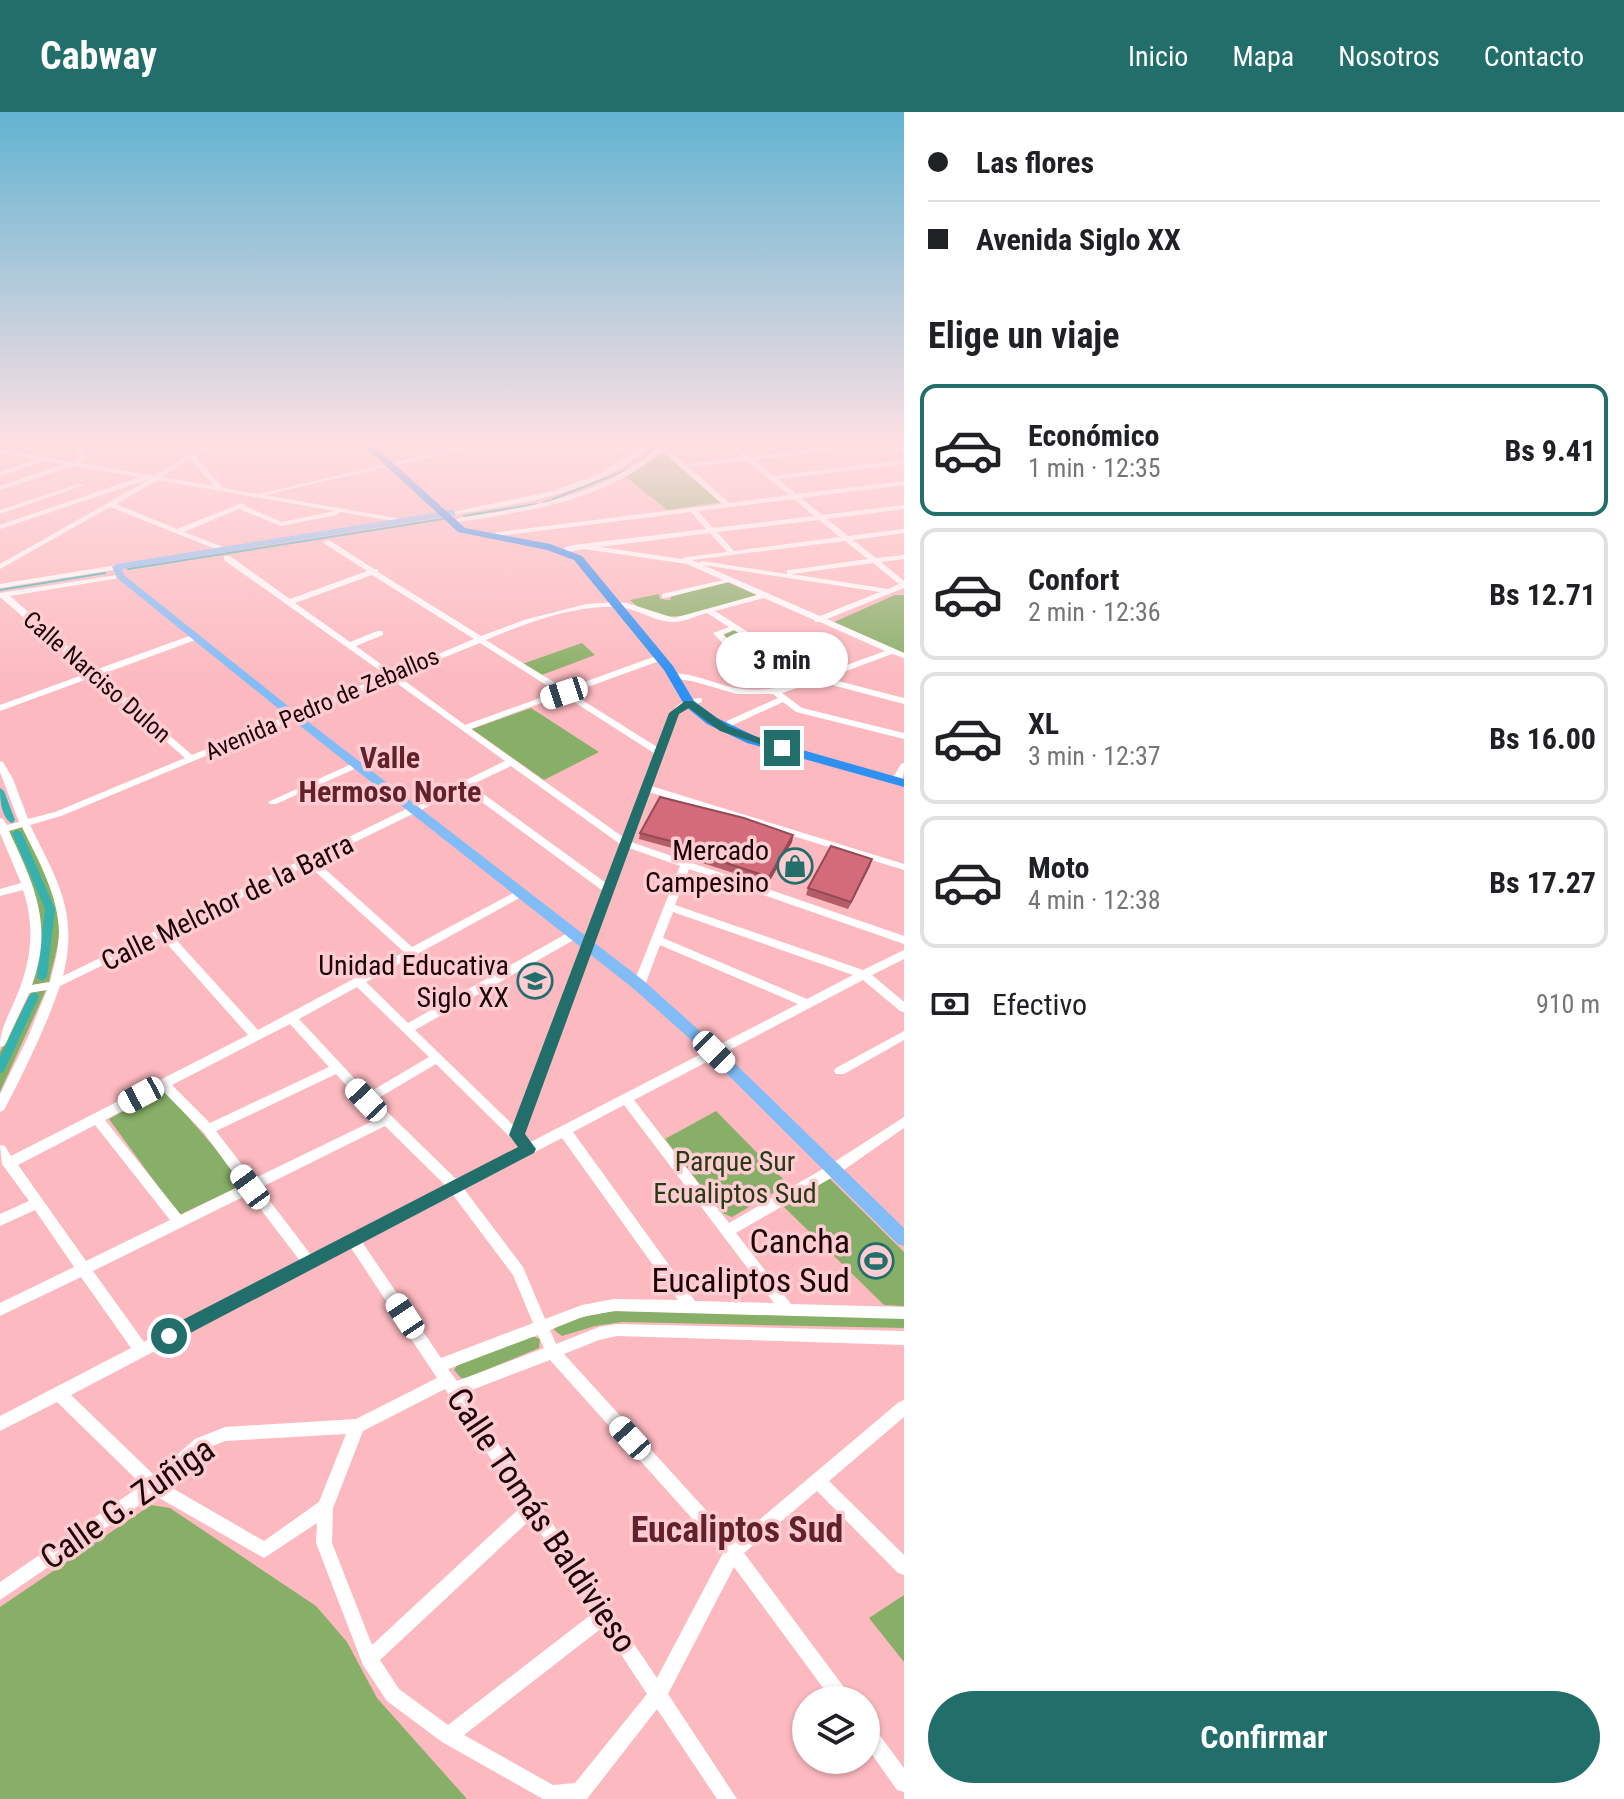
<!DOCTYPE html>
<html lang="es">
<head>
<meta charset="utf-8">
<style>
  :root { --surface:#fff; --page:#f2f2f2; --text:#202124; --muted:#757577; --line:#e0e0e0; --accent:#226e6b }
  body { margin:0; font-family:"Roboto Condensed",sans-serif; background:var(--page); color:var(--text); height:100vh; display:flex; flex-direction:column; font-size:30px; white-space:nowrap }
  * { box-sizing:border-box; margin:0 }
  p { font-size:26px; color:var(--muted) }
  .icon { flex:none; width:44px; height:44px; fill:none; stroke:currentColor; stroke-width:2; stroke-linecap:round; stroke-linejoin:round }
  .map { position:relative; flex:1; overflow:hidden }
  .side { display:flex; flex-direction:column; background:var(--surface); width:720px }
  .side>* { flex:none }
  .top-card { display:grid; align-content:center; height:176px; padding:0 24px; background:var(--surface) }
  .controls { position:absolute; left:792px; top:1574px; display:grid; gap:16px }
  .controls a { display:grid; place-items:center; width:88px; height:88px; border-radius:50%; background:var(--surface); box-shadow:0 2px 6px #0004; font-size:40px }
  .end { position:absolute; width:36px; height:36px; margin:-18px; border:10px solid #226e6b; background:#fff; box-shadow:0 0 0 4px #fff }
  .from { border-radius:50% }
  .bubble { position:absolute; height:56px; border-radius:28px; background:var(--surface); box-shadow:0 2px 6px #0004; font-size:26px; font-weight:700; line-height:56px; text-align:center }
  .car { position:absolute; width:24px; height:48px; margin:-24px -12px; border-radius:10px; box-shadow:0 0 6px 2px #0007; background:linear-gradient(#fff 24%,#345 0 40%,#fff 0 76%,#345 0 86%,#fff 0) }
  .top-card b { display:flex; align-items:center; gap:28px; height:76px; font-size:30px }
  .top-card b+b { border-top:2px solid var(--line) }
  .top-card i { width:20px; height:20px; background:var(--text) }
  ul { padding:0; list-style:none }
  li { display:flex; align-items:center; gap:24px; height:132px; margin:0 16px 12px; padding:0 8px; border:4px solid var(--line); border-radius:16px }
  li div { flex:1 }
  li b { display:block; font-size:30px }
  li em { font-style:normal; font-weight:700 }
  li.current { border-color:var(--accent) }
  li>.icon { width:72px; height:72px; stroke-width:1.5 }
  h2 { padding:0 24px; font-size:36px; line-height:96px }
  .pay { display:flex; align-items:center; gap:20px; height:88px; padding:0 24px; font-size:30px }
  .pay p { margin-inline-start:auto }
  .primary-button { display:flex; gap:16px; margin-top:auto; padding:16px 24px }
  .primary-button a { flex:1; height:92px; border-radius:48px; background:var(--accent); color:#fff; font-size:32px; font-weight:700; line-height:92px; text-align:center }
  header { display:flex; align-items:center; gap:48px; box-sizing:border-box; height:112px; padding:0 40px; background:var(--accent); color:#fff }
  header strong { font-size:38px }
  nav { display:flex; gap:44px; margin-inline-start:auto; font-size:28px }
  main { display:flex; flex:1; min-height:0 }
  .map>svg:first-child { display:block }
  .green { fill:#87af67 }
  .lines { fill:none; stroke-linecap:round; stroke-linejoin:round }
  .stream { stroke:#36b1ae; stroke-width:2 }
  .canal { fill:#36b1ae; fill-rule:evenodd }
  .minor { fill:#fff; fill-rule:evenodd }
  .major { fill:#81bcf7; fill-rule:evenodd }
  .highway { fill:#2d90f2; fill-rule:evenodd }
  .wall { fill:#b55c69 }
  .shaded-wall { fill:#944b55 }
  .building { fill:#d36b7a; stroke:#944b55; stroke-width:2 }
  .route { fill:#226e6b }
  .labels { text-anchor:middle; stroke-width:7; stroke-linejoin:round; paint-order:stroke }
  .far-street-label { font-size:24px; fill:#1b0306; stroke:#ffccd1 }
  .poi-label { font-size:28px; fill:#1b0306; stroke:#ffccd1; text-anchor:end }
  .street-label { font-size:28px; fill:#1b0306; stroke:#ffccd1 }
  .park-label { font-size:28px; fill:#273b16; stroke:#ffccd1 }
  .neighbourhood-label { font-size:30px; font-weight:bold; fill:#63212d; stroke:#ffccd1 }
  .near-poi-label { font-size:34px; fill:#1b0306; stroke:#ffccd1; text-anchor:end }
  .near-street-label { font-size:34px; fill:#1b0306; stroke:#ffccd1 }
  .near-neighbourhood-label { font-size:36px; font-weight:bold; fill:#63212d; stroke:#ffccd1 }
</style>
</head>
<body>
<header>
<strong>Cabway</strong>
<nav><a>Inicio</a><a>Mapa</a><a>Nosotros</a><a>Contacto</a></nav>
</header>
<main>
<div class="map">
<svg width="904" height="1687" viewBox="0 0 904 1687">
  <rect width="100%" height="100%" fill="#fcbac0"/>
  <g class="green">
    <polygon points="660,343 669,343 723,390 667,398 626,365"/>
    <path d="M 727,470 L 757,483 C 718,494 664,522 630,488 L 659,482 L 660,487 L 670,488 L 672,483 Z"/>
    <polygon points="895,483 904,483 904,541 834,510"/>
    <polygon points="734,518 780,546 754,552 722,524"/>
    <polygon points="582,531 595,543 539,564 522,552"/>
    <polygon points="531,596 599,640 544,668 472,617"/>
    <path d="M 23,715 C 37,744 56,776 59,808 C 61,829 53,850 49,870 L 32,873 L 40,824 L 8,719 Z"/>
    <polygon points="46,878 0,980 0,940 31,880"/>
    <polygon points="164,977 239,1064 240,1074 179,1103 109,1007"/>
    <polygon points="716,999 788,1072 732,1105 722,1101 665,1027"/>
    <polygon points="829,1066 904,1140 904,1194 884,1193 783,1094"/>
    <polygon points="617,1199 904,1206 904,1216 622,1210 595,1214 562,1224 554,1218 555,1215 592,1202"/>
    <polygon points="532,1224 540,1227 539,1236 467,1266 461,1266 454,1258 457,1253"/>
    <polygon points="151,1393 170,1396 316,1494 347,1530 377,1586 467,1687 0,1687 0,1495"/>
    <polygon points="904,1483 904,1550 869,1506"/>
  </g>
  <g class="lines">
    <g class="stream">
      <polyline points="647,343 658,332"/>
      <polyline points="543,391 629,357"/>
      <polyline points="464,404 536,392"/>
      <polyline points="128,457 443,407"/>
      <polyline points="0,478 105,461"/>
    </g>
    <g class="canal">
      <path d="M 0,676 L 4,679 L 15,708 L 14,710 L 11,711 C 1,704 0,688 0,676 Z"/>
      <polygon points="17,718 22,721 55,797 47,865 42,869 37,865 45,797 12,721"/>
      <polygon points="34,880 39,884 5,957 4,960 0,961 0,945 29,884"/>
    </g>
    <g class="minor">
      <path d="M 76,332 L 100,332 L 84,337 L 86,348 L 80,351 L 154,364 L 187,343 L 178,332 L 185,332 L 192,341 L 217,332 L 227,332 L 195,344 L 223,376 L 258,382 L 473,332 L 486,332 L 265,383 L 402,407 L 406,409 L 405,411 L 340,400 L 337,403 L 281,414 L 239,397 L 184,420 L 226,436 L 226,440 L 223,440 L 110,395 L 0,457 L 0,452 L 150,367 L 0,417 L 0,413 L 140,365 L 73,354 L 0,378 L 0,374 L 64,352 L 44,349 L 0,364 L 0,360 L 37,347 L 0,341 L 0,337 L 72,350 L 79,347 ZM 190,347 L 214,374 L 161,365 ZM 158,368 L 335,399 L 282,410 L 245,394 L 244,392 L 242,391 L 177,417 L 116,392 Z"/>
      <path d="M 603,332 L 613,332 L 634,340 L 644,332 L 652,332 L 640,342 L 642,344 L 641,345 L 636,345 C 585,384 514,393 452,403 L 448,401 L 553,379 L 603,360 L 630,343 Z"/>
      <path d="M 662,332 L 669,332 L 666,335 L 685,352 L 742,345 L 727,332 L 734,332 L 749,345 L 856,332 L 879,332 L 754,348 L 773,364 L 904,348 L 904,352 L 778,367 L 796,382 L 904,369 L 904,373 L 801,386 L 822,403 L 904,393 L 904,397 L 827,407 L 848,424 L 904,417 L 904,421 L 853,428 L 876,446 L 904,443 L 904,447 L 881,450 L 904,469 L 904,476 L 827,507 L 904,541 L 904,546 L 892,542 L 830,565 L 838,569 L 904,586 L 904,592 L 832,573 L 822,568 L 782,581 L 802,596 L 904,621 L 904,627 L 796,600 L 783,590 L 733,613 L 727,613 L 727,609 L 778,586 L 773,582 L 737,582 L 692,569 L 670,566 L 670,562 C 690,560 708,569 727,574 C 755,582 784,576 810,566 L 783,549 C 747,561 736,546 713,521 L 729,515 L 707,501 C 696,504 683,511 671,510 C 652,509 637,496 618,495 C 573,493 527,511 486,528 L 565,577 L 656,544 L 662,544 L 662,548 L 571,581 L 657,635 C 667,609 669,587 702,586 L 702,590 L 682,597 L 678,602 L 651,674 L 904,752 L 904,758 L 649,680 L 631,730 L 904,824 L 904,832 L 689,757 L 675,793 L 863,858 L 904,838 L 904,847 L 872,863 L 904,890 L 904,900 L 900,899 L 863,868 L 634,988 L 729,1111 L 828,1054 L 904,1005 L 904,1016 L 838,1062 L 736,1121 L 791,1192 L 904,1195 L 904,1207 L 614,1199 L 582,1205 L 550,1218 L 556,1232 L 599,1215 L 617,1212 L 904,1219 L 904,1233 L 617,1224 L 599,1228 L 564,1242 L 734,1429 L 899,1290 L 904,1288 L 904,1305 L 829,1369 L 904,1443 L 904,1463 L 898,1461 L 817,1379 L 744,1441 L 849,1582 L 852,1588 L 832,1588 L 734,1455 L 668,1582 L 737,1687 L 717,1687 L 657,1597 L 587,1687 L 543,1687 L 442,1630 L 387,1589 L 363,1553 L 316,1431 L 317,1411 L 264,1446 L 154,1383 L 0,1488 L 0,1470 L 142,1373 L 57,1290 L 0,1319 L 0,1304 L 131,1236 L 81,1165 L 0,1204 L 0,1191 L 74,1155 L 35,1098 L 0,1114 L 0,1102 L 29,1089 L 2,1052 L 0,1033 L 5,1034 L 11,1044 L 248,923 L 161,825 L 60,874 C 45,917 25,958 4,998 L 0,1000 L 0,982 L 28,925 L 47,878 L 29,881 L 6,931 L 4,934 L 0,935 C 0,917 8,905 15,888 C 31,852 36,816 23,778 L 0,784 L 0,777 L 21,771 L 0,721 L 0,706 L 3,707 L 7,713 L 19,710 L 0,660 L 0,649 L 3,650 L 13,667 L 28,707 L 55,700 L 185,646 L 93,565 L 0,599 L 0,593 L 88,561 L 0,485 L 0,481 L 123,462 L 124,464 L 120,466 L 10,484 L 95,558 L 192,523 L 198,523 L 198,527 L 100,563 L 192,643 L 386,563 L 224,448 L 224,444 L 230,444 L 290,487 L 367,459 L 322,430 L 329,428 L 374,457 L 378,457 L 378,460 L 481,524 L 524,508 L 586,492 L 615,490 L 627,491 L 674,506 L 757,483 L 729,470 L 665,486 L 662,486 L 662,482 L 723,468 L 687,452 L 584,437 L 564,441 L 560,439 L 568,434 L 581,432 L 706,417 L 691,400 L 497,424 L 493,422 L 497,420 L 722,392 L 662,339 C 606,388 531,399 459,410 L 455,408 L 459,406 C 535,394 602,385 662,332 ZM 747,349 L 789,383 L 729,391 L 689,355 ZM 794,387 L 814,404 L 713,416 L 698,399 ZM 819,408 L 840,425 L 734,439 L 717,420 ZM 710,421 L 727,440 L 686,445 L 682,447 L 600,435 ZM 845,429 L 868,447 L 790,458 L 787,458 L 787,462 L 702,449 L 699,451 L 692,448 ZM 873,451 L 899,472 L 888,477 L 791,462 ZM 703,453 L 880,480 L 820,504 ZM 372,463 L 474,527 L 393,561 L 356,534 L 383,523 L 383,519 L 377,519 L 350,530 L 295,491 ZM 764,486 L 814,508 L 815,510 L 820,510 L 885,539 L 817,564 L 715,499 ZM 734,518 L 777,546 C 748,555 742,540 723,522 ZM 480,531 L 557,580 L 465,613 L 398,564 ZM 391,567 L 505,649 L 63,864 C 79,800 57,768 30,713 L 61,704 ZM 563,583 L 654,641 L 623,725 L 471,617 ZM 511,654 L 620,732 L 606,771 L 471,673 ZM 464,677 L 603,779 L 514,1014 L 415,918 L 579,825 L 580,822 L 579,819 L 571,819 L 408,911 L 366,870 L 525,783 L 526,781 L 525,779 L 517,779 L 412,835 L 316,749 ZM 22,715 C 38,748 58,782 59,820 C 59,837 54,854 50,870 L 32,873 C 54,812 34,773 9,719 ZM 629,736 L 680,754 L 633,873 L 635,876 L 643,876 L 645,873 L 660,833 L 798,892 L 457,1068 L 375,988 L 436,952 L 517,1032 L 521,1033 L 525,1032 L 527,1028 L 523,1023 ZM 308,753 L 404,840 L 258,918 L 170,821 ZM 673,800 L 853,863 L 807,887 L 663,826 ZM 357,875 L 429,945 L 368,981 L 299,907 ZM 290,912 L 329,955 L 210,1011 L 172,973 ZM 336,962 L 377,1007 L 253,1067 L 216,1019 ZM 162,978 L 204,1021 L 242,1073 L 181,1103 L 105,1008 ZM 624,993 L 774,1191 L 695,1189 L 573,1020 ZM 95,1013 L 170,1108 L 86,1149 L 18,1053 ZM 385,1014 L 446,1074 L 311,1143 L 260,1076 ZM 562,1026 L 678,1188 L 614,1187 L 582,1193 L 545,1207 L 523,1155 L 464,1077 ZM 249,1082 L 300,1149 L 144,1230 L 93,1159 ZM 453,1083 L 513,1163 L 533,1211 L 441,1246 L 362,1130 ZM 351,1136 L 437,1266 L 356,1307 L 225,1315 L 195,1327 L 154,1363 L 71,1283 ZM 538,1223 L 544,1236 L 457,1269 L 448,1257 ZM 550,1248 L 723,1441 L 657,1566 L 464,1281 ZM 445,1277 L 522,1394 L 372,1533 L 332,1431 L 333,1396 L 363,1319 ZM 346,1322 L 319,1390 L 264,1429 L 167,1373 L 205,1337 L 225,1329 ZM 531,1407 L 593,1501 L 448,1613 L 399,1577 L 380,1548 ZM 603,1515 L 647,1582 L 575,1671 L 553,1673 L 464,1623 Z"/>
      <polygon points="894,332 901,332 904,336 904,342"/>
      <polygon points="79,372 84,373 0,402 0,398"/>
      <polygon points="117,453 120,453 120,457 0,476 0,472"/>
      <polygon points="356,650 361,653 359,655 276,692 270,692 268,690"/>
      <path d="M 904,651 C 904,659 904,670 896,672 L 893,671 L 891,669 L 901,652 Z"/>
      <polygon points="904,919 904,928 844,962 836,962 834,959 836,956"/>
      <polygon points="866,1610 872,1613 904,1656 904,1680 897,1678 866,1634"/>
    </g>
    <polygon class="major" points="452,398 455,399 455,403 122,457 124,463 298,602 644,869 719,936 904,1116 904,1134 898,1132 709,944 634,877 290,606 117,466 112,455 117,452"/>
    <polygon class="highway" points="362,332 372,332 465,416 550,432 582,444 673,554 694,589 717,606 757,625 904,667 904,675 747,631 707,612 685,594 664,558 574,448 547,438 458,420"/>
  </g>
  <g class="wall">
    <polygon points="640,721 793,723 792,730 768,772 693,748 694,742 639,727"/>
    <polygon points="870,754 848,797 806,783 808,776"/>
  </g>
  <g class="shaded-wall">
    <polygon points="793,723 792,730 768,772 769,765"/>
    <polygon points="872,747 870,754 848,797 851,790"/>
  </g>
  <g class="building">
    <polygon points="660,685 744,706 793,723 769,765 695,741 697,736 640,721"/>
    <polygon points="831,734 872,747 851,790 808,776"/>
  </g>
  <linearGradient id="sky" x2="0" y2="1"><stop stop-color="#61b3d1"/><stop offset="0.58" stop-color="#fee0e3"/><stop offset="1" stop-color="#fee0e3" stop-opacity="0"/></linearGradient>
  <rect width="904" height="569" fill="url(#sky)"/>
  <polygon class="route" points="685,589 693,589 728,614 787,636 778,638 720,619 689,596 679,602 525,1022 536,1037 534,1041 175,1229 163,1229 160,1224 163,1218 518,1035 509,1023 669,601"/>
  <defs>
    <symbol id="shop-ring" viewBox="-11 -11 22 22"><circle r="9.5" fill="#ffccd1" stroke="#226e6b" stroke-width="1.5"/><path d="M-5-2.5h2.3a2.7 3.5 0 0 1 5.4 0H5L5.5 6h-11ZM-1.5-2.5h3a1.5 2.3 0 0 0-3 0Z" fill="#226e6b"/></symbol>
    <symbol id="school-ring" viewBox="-11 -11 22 22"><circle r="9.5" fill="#ffccd1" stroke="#226e6b" stroke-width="1.5"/><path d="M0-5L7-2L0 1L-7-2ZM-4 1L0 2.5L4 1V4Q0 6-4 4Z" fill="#226e6b"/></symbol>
    <symbol id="stadium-ring" viewBox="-11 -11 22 22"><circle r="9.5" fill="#ffccd1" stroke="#226e6b" stroke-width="1.5"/><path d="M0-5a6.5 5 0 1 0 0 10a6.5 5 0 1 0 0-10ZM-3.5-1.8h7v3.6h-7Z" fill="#226e6b"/></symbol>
  </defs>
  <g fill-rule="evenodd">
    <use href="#shop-ring" x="775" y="734" width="40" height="40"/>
    <use href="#school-ring" x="515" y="849" width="40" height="40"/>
    <use href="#stadium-ring" x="856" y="1129" width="40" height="40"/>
  </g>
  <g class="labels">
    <g class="far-street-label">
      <text transform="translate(97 565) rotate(41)" y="8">Calle Narciso Dulon</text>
      <text transform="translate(322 592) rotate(-23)" y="8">Avenida Pedro de Zeballos</text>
    </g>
    <g class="poi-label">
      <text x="769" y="748">Mercado<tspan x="769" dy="32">Campesino</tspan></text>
      <text x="509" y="863">Unidad Educativa<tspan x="509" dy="32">Siglo XX</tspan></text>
    </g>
    <g class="street-label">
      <text transform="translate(227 790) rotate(-26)" y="10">Calle Melchor de la Barra</text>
    </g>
    <g class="park-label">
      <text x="735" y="1059">Parque Sur<tspan x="735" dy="32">Ecualiptos Sud</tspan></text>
    </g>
    <g class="neighbourhood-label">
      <text x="390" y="656">Valle<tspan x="390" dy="34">Hermoso Norte</tspan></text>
    </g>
    <g class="near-poi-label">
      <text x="850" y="1141">Cancha<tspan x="850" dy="39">Eucaliptos Sud</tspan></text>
    </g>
    <g class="near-street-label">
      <text transform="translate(127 1391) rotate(-35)" y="12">Calle G. Zuñiga</text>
      <text transform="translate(542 1408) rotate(56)" y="12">Calle Tomás Baldivieso</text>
    </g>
    <g class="near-neighbourhood-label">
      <text x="737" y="1430">Eucaliptos Sud</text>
    </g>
  </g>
</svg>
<div class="controls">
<a><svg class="icon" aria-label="layers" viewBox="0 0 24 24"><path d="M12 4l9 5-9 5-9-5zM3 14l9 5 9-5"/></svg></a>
</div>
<i class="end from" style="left:169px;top:1224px"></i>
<i class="end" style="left:782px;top:636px"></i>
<div class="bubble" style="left:716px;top:520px;width:132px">3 min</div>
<i class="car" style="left:564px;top:581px;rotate:252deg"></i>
<i class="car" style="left:714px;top:940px;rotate:135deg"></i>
<i class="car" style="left:141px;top:983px;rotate:242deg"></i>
<i class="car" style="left:366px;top:988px;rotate:317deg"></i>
<i class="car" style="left:250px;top:1075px;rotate:324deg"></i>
<i class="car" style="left:405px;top:1204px;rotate:326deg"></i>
<i class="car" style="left:630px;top:1326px;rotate:318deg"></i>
</div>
<section class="side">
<div class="top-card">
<b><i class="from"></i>Las flores</b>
<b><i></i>Avenida Siglo XX</b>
</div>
<h2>Elige un viaje</h2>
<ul>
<li class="current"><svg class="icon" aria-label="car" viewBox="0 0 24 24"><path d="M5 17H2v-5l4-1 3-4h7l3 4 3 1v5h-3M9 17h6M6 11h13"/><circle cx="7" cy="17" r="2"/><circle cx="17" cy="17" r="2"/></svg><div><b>Económico</b><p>1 min · 12:35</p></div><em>Bs 9.41</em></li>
<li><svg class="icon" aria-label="car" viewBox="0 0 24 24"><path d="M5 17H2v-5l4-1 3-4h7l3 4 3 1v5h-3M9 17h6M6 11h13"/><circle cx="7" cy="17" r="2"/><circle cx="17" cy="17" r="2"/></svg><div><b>Confort</b><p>2 min · 12:36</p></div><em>Bs 12.71</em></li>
<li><svg class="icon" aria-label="car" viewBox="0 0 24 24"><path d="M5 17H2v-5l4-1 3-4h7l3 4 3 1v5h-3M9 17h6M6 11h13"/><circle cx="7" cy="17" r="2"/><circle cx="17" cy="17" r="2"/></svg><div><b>XL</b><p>3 min · 12:37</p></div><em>Bs 16.00</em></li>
<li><svg class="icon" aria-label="car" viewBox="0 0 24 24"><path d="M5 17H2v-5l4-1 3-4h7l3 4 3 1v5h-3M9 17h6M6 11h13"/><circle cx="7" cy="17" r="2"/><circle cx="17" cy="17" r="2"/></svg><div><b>Moto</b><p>4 min · 12:38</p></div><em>Bs 17.27</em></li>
</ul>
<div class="pay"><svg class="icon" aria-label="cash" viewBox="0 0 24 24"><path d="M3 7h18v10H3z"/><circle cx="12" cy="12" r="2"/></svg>Efectivo<p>910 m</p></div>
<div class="primary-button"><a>Confirmar</a></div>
</section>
</main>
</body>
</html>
